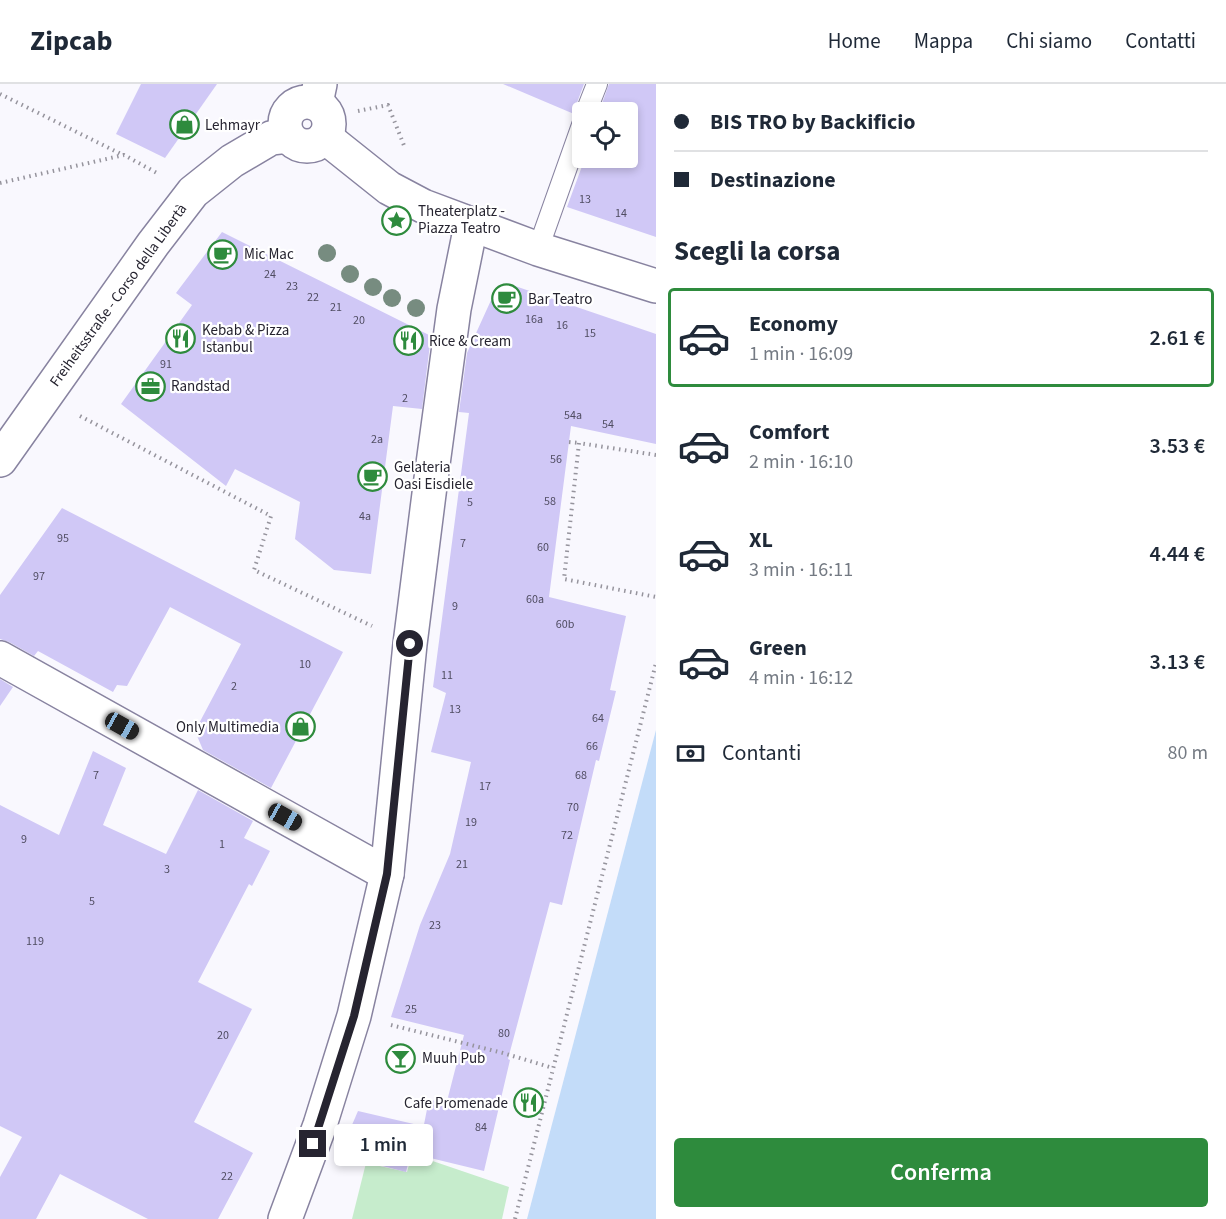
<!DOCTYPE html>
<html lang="it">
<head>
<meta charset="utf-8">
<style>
  :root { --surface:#fff; --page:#f2f2f3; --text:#1f2937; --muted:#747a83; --line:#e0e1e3; --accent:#2e8b3d }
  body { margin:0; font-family:"Source Sans 3",sans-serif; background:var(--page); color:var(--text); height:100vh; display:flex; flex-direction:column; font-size:22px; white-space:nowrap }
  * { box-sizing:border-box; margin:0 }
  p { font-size:20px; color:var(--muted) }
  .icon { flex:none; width:33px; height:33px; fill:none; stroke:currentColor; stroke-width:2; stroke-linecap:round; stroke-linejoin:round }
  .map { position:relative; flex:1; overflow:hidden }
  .sheet { display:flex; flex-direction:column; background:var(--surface); width:570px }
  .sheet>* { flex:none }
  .top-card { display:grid; align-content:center; height:132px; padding:0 18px; background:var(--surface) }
  .fabs { position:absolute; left:572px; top:18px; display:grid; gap:12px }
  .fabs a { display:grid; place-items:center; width:66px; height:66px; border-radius:6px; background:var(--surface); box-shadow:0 3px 9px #0003; font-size:30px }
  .end { position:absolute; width:27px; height:27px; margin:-14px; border:8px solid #262430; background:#fff; box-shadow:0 0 0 3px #fff }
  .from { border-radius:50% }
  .bubble { position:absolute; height:42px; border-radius:6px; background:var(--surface); box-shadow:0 3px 9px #0003; font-size:20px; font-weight:600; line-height:42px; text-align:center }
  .car { position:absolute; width:18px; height:36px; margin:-18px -9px; border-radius:8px; box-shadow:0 0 4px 2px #0007; background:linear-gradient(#222 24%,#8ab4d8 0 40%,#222 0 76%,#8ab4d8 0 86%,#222 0) }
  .top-card b { display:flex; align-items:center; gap:21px; height:57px; font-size:22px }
  .top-card b+b { border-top:2px solid var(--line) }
  .top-card i { width:15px; height:15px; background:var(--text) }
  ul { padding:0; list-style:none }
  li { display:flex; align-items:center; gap:18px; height:99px; margin:0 12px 9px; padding:0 6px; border:3px solid transparent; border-radius:6px }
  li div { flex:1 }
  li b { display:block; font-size:22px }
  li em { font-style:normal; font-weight:600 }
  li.on { border-color:var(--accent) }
  li>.icon { width:54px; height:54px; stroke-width:1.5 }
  h2 { padding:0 18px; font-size:27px; line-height:72px }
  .pay { display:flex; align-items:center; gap:15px; height:66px; padding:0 18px; font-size:22px }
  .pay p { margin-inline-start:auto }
  .primary-button { display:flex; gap:12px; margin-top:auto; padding:12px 18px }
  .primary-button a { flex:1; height:69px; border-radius:6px; background:var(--accent); color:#fff; font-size:24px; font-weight:600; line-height:69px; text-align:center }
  header { display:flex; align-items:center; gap:36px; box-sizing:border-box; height:84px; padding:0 30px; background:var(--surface); border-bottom:2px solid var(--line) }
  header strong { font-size:28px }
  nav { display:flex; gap:33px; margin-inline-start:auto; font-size:21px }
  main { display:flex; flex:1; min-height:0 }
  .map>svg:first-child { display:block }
  .green { fill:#c6eccc }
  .water { fill:#c3dcf9 }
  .building { fill:#d0c8f6 }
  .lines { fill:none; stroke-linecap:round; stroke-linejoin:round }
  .lane-casing { stroke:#8883a0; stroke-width:22 }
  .street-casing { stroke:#8883a0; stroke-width:36 }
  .secondary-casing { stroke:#8883a0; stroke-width:36 }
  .path { stroke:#96949d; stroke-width:4; stroke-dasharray:1.5 4.5; stroke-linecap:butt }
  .lane { stroke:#fff; stroke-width:20 }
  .street { stroke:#fff; stroke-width:33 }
  .secondary { stroke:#fff; stroke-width:33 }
  .tree { fill:#778c80 }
  .route { stroke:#262430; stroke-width:8 }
  .labels { text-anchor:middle; stroke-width:4.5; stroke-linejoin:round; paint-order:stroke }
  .number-label { font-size:12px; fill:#504d62 }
  .poi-label { font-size:15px; fill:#262430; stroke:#fff; text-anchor:start }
  .street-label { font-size:15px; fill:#262430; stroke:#fff }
</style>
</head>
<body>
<header>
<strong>Zipcab</strong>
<nav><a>Home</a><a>Mappa</a><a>Chi siamo</a><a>Contatti</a></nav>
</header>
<main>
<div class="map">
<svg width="656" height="1135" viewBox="0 0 656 1135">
  <rect width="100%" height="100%" fill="#f9f8fe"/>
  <polygon class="green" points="412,1070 509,1103 502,1135 352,1135 366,1079 407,1088"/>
  <polygon class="water" points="656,646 656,1135 527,1135"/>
  <g class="building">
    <polygon points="141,0 217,0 165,74 116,50"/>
    <polygon points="503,0 584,0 575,24 574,30"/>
    <polygon points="609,0 656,0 656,153 567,123 585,74 627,74 627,28 599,28"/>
    <polygon points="222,148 431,252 422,325 393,322 371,490 334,486 295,455 300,418 235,385 226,402 121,320 192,221 176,209"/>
    <polygon points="515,202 656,250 656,360 571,342 549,513 626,532 610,606 616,607 599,677 596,676 562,821 550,818 508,975 510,976 484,1087 418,1071 429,1015 446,1021 464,951 391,933 420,841 450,770 471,678 431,668 446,609 433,603 469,329 459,328 467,269 492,214 503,204"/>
    <polygon points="62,424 343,568 271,704 203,666 195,647 241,560 170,523 127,602 117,601 113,608 38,567 34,572 9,558 0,555 0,511"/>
    <polygon points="0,595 13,603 0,622"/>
    <polygon points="93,667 126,684 103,741 166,770 198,706 253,737 244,754 270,767 252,802 249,800 198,898 252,925 194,1038 253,1069 218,1135 148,1135 60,1090 36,1135 0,1135 0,1093 22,1053 0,1042 0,721 59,751"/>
    <polygon points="358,1027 418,1041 406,1088 339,1071"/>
  </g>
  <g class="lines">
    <defs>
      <g id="lane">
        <polyline points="586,28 597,0"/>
        <polyline points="538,165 582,41"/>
      </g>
      <g id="street">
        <polyline points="316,19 320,0"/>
        <polyline points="0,376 153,160 193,108 232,77 271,54 288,52"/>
        <polyline points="0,574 387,790"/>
        <polyline points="285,1135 320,1041 354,932 387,790 410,560 430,402 454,225 471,141"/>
      </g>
      <g id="secondary">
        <circle cx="307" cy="40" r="22"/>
        <polyline points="325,53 389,104 423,122 538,165 656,202"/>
      </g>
    </defs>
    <use href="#lane" class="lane-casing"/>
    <use href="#street" class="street-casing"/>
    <use href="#secondary" class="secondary-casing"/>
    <g class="path">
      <polyline points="0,10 123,71"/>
      <polyline points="358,27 388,21 405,64"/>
      <polyline points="0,99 124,71 157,89"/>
      <polyline points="80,332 271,432 254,486 372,542"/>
      <polyline points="569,358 579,359"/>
      <polyline points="656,371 579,359 564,495 656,513"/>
      <polyline points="391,941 503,969 553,984"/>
      <polyline points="515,1135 656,579"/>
    </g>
    <use href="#lane" class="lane"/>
    <use href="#street" class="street"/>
    <use href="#secondary" class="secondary"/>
  </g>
  <g class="tree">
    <circle cx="327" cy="169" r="9"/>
    <circle cx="350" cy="190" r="9"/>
    <circle cx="373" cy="203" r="9"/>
    <circle cx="392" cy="214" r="9"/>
    <circle cx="416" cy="224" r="9"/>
  </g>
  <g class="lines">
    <polyline class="route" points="313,1060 354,932 387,790 410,560"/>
  </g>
  <defs>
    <symbol id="shop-ring" viewBox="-11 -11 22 22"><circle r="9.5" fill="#fff" stroke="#2e8b3d" stroke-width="1.5"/><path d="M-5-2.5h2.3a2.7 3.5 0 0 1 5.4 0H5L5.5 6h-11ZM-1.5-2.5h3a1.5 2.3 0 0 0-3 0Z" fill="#2e8b3d"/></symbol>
    <symbol id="sight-ring" viewBox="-11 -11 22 22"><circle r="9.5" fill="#fff" stroke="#2e8b3d" stroke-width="1.5"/><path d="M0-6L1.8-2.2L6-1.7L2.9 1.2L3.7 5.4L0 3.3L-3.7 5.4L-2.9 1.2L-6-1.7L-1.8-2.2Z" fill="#2e8b3d"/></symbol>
    <symbol id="cafe-ring" viewBox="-11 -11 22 22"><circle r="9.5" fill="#fff" stroke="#2e8b3d" stroke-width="1.5"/><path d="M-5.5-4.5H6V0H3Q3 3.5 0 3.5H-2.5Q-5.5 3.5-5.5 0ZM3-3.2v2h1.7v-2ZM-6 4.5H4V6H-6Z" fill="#2e8b3d"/></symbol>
    <symbol id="restaurant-ring" viewBox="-11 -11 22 22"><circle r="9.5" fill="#fff" stroke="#2e8b3d" stroke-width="1.5"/><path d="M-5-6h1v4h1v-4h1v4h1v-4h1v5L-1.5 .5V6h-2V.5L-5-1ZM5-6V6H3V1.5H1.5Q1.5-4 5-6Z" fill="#2e8b3d"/></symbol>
    <symbol id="office-ring" viewBox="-11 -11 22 22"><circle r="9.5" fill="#fff" stroke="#2e8b3d" stroke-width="1.5"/><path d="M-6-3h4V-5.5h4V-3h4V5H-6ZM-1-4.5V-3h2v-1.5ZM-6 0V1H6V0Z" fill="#2e8b3d"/></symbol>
    <symbol id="bar-ring" viewBox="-11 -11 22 22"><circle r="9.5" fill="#fff" stroke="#2e8b3d" stroke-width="1.5"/><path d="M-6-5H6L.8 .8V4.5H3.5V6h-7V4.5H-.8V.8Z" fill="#2e8b3d"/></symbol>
  </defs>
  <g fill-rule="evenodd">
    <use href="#shop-ring" x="168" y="24" width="33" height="33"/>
    <use href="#sight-ring" x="380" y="120" width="33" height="33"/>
    <use href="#cafe-ring" x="206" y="154" width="33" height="33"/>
    <use href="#cafe-ring" x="490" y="198" width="33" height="33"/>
    <use href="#restaurant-ring" x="164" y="238" width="33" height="33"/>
    <use href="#restaurant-ring" x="392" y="240" width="33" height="33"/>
    <use href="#office-ring" x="134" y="286" width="33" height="33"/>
    <use href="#cafe-ring" x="356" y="376" width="33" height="33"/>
    <use href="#shop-ring" x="284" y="626" width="33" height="33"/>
    <use href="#bar-ring" x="384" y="958" width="33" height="33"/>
    <use href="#restaurant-ring" x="512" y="1002" width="33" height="33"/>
  </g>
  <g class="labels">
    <g class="number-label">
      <text x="585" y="119">13</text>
      <text x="621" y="133">14</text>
      <text x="270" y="194">24</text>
      <text x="292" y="206">23</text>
      <text x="313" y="217">22</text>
      <text x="336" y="227">21</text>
      <text x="534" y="239">16a</text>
      <text x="359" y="240">20</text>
      <text x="562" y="245">16</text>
      <text x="590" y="253">15</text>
      <text x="166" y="284">91</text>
      <text x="405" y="318">2</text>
      <text x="573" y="335">54a</text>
      <text x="608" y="344">54</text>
      <text x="377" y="359">2a</text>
      <text x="556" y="379">56</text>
      <text x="550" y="421">58</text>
      <text x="470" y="422">5</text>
      <text x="365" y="436">4a</text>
      <text x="63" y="458">95</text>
      <text x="463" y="463">7</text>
      <text x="543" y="467">60</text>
      <text x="39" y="496">97</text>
      <text x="535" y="519">60a</text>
      <text x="455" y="526">9</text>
      <text x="565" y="544">60b</text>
      <text x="305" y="584">10</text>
      <text x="447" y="595">11</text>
      <text x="234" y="606">2</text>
      <text x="455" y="629">13</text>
      <text x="598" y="638">64</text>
      <text x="592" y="666">66</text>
      <text x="96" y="695">7</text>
      <text x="581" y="695">68</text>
      <text x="485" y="706">17</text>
      <text x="573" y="727">70</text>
      <text x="471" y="742">19</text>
      <text x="567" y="755">72</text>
      <text x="24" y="759">9</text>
      <text x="222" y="764">1</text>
      <text x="462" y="784">21</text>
      <text x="167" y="789">3</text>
      <text x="92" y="821">5</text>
      <text x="435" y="845">23</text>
      <text x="35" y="861">119</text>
      <text x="411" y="929">25</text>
      <text x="504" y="953">80</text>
      <text x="223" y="955">20</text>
      <text x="481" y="1047">84</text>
      <text x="227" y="1096">22</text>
    </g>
    <g class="poi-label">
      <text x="205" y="46">Lehmayr</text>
      <text x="418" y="132">Theaterplatz -<tspan x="418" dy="17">Piazza Teatro</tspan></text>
      <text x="244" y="175">Mic Mac</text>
      <text x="528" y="220">Bar Teatro</text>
      <text x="202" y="251">Kebab &amp; Pizza<tspan x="202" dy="17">Istanbul</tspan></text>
      <text x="429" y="262">Rice &amp; Cream</text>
      <text x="171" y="307">Randstad</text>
      <text x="394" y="388">Gelateria<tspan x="394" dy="17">Oasi Eisdiele</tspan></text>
      <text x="279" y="648" text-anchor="end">Only Multimedia</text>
      <text x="422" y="979">Muuh Pub</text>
      <text x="508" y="1024" text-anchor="end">Cafe Promenade</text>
    </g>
    <g class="street-label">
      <text transform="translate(118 211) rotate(-54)" y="5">Freiheitsstraße - Corso della Libertà</text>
    </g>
  </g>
</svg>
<div class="fabs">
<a><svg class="icon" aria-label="locate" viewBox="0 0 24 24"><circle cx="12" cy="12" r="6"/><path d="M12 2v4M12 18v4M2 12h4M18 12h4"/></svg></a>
</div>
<i class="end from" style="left:410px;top:560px"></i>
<i class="end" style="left:313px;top:1060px"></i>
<div class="bubble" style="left:334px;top:1040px;width:99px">1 min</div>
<i class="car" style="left:122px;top:642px;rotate:119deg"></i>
<i class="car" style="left:285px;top:733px;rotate:119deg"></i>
</div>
<section class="sheet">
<div class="top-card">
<b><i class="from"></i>BIS TRO by Backificio</b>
<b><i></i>Destinazione</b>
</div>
<h2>Scegli la corsa</h2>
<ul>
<li class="on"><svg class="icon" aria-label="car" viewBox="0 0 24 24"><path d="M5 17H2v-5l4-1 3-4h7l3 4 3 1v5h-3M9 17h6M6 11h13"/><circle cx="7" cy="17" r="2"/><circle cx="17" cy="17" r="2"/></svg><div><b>Economy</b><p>1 min · 16:09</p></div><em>2.61 €</em></li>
<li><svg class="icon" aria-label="car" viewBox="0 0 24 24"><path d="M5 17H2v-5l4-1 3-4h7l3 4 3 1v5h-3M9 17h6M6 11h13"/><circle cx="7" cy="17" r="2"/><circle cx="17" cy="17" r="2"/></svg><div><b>Comfort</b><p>2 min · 16:10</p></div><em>3.53 €</em></li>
<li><svg class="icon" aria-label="car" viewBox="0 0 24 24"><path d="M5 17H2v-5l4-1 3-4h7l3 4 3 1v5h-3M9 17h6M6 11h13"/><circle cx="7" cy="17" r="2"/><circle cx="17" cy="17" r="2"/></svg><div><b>XL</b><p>3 min · 16:11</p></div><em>4.44 €</em></li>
<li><svg class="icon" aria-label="car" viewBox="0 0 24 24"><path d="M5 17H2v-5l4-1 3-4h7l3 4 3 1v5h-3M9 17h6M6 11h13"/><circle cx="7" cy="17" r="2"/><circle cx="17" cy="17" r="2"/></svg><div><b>Green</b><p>4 min · 16:12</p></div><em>3.13 €</em></li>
</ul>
<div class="pay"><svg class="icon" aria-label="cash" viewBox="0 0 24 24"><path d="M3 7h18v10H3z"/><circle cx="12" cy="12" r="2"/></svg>Contanti<p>80 m</p></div>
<div class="primary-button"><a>Conferma</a></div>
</section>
</main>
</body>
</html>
